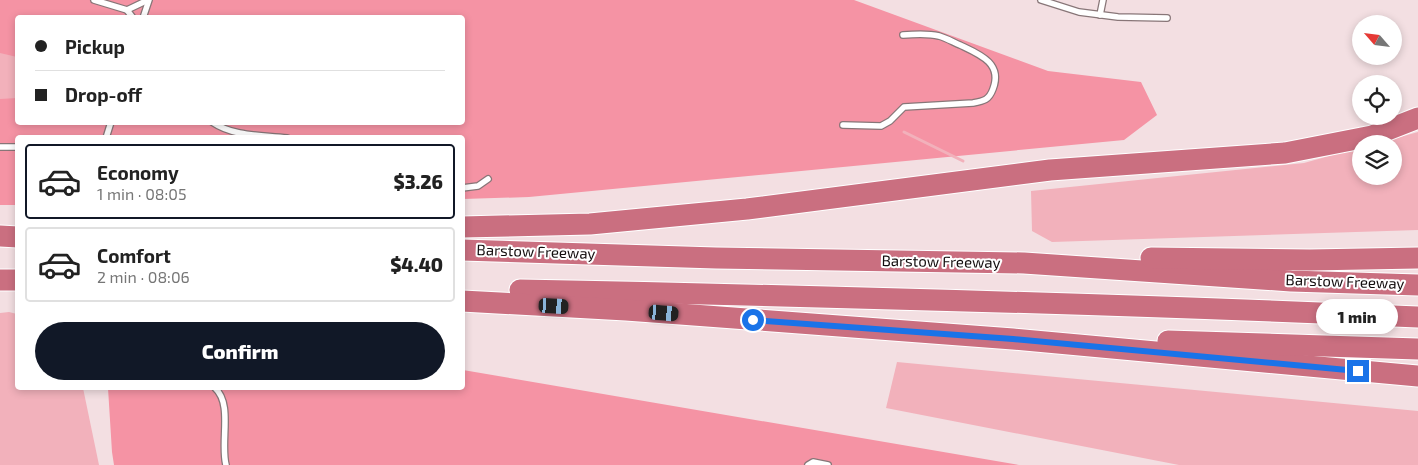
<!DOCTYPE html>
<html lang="en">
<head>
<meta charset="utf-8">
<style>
  :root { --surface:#fff; --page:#f2f2f2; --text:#222; --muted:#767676; --line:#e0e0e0; --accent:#111827 }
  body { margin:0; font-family:"Exo 2",sans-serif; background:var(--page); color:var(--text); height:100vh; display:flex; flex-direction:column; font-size:19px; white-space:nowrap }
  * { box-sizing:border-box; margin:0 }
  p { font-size:16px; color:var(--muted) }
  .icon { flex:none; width:28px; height:28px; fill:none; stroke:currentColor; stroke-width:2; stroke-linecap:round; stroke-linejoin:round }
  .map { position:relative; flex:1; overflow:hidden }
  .side { position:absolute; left:15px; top:135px; width:450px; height:255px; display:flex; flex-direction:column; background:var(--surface); border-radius:5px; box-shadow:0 2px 8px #0003 }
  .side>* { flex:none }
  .top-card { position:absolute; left:15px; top:15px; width:450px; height:110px; border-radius:5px; box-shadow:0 2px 8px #0003; display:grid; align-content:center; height:110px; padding:0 20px; background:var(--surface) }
  .needle { width:32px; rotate:298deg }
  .buttons { position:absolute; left:1352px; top:15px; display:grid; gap:10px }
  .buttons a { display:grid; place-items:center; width:50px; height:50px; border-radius:50%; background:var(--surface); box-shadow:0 2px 8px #0003; font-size:25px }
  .end { position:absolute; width:22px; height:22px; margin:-11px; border:6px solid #1a73e8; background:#fff; box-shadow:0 0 0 2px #fff }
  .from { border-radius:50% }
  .bubble { position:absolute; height:35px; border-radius:18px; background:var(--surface); box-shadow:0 2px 8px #0003; font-size:16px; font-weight:800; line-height:35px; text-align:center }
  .car { position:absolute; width:15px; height:30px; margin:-15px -8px; border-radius:6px; box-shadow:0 0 4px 1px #0007; background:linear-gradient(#222 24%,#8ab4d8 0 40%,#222 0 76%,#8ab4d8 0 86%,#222 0) }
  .top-card b { display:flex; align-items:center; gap:18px; height:48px; font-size:19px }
  .top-card b+b { border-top:1px solid var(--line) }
  .top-card i { width:12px; height:12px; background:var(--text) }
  ul { padding:9px 0 0; list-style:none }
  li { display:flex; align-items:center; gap:15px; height:75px; margin:0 10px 8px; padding:0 10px; border:2px solid var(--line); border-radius:5px }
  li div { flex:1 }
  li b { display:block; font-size:19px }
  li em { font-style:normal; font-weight:800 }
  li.active { border-color:var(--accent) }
  li>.icon { width:45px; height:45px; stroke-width:1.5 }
  .button { display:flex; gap:10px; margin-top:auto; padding:10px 20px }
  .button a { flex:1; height:58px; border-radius:30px; background:var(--accent); color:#fff; font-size:20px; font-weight:800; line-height:58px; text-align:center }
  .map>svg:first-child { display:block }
  .green { fill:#f593a4; fill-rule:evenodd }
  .water { fill:#f2b1bb }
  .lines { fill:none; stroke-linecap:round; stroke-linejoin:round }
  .stream { stroke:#f2b1bb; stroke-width:3 }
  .service-casing { stroke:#887678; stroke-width:8 }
  .motorway-casing { stroke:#fff; stroke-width:23 }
  .service { stroke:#fff; stroke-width:5.5 }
  .motorway { stroke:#ca6f80; stroke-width:21 }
  .route { stroke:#1a73e8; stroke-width:6 }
  .labels { text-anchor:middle; stroke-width:4; stroke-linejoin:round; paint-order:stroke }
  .street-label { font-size:15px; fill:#130d0e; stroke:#fff }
</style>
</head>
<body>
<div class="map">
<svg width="1418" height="465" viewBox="0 0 1418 465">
  <rect width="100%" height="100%" fill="#f3dfe2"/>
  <g class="green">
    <path d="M 0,0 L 854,0 L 1048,71 L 1141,82 L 1157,115 L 1124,140 L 529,197 L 463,199 L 462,138 L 18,138 L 17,205 L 0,205 ZM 18,18 L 462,18 L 462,122 L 18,122 Z"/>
    <polygon points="463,370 1019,465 114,465 112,452 108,388 462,388"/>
  </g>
  <g class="water">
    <polygon points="0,53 17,57 17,98 0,99"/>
    <polygon points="1418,132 1418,230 1052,242 1032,231 1031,191 1304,163 1361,147 1361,176 1394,176 1394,144 1375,144"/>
    <polygon points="9,312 17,314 18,388 83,388 99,465 0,465 0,313"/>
    <polygon points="897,362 1418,411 1418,465 1179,465 886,408"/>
  </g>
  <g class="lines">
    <polyline class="stream" points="904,132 963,161"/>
    <defs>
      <g id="service">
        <polyline points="94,0 127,10 148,0"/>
        <polyline points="1041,0 1079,12 1118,17 1167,18"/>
        <polyline points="127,10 133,18"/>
        <polyline points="1100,15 1103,0"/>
        <polyline points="143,18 149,0"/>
        <path d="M 212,122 C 234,137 262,135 287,138"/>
        <path d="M 843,125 L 881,126 L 890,121 L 904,107 L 973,103 C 984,101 989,100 993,89 C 1003,63 979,54 960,45 C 953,42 946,38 939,36 C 927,33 915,34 903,35"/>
        <polyline points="106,138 111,122"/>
        <polyline points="0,147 18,147"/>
        <polyline points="462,188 478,186 488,179"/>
        <path d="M 215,388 C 233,404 220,442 226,465"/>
        <polyline points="808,465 813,462 828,465"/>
      </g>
      <g id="motorway">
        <polyline points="462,227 590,224 747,209 1050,170 1285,153 1372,136 1418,118"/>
        <polyline points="0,236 18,237"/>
        <polyline points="462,250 716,258 1024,263 1291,281 1418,285"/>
        <polyline points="1151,258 1310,260 1418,258"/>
        <polyline points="0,280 18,280"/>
        <path d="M 520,290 C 820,296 1119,304 1418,317"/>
        <polyline points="462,301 626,310 1013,339 1418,376"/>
        <polyline points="1168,341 1418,349"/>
      </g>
    </defs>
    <use href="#service" class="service-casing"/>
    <use href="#motorway" class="motorway-casing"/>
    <use href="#service" class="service"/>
    <use href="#motorway" class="motorway"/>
  </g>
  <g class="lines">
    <polyline class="route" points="753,320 1013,339 1358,371"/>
  </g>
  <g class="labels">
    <g class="street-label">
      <text transform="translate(536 252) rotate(2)" y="5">Barstow Freeway</text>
      <text transform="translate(941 262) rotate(1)" y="5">Barstow Freeway</text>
      <text transform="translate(1345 282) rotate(2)" y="5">Barstow Freeway</text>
    </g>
  </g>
</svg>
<div class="buttons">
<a><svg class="needle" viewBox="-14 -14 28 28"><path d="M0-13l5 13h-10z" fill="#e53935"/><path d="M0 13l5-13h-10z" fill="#767676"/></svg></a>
<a><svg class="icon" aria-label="locate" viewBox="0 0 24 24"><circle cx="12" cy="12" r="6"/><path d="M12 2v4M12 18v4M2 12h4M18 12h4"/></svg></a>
<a><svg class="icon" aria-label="layers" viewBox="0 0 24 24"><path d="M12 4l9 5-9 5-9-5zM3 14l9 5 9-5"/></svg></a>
</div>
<i class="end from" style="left:753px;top:320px"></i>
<i class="end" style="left:1358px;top:371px"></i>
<div class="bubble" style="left:1316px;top:299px;width:82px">1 min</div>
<i class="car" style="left:554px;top:306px;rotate:93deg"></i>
<i class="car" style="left:664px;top:313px;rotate:95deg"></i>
<div class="top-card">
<b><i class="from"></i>Pickup</b>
<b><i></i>Drop-off</b>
</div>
<section class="side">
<ul>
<li class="active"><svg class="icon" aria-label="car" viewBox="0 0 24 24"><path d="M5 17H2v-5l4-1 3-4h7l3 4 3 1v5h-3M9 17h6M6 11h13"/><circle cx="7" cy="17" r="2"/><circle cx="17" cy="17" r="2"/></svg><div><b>Economy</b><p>1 min · 08:05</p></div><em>$3.26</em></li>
<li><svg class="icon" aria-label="car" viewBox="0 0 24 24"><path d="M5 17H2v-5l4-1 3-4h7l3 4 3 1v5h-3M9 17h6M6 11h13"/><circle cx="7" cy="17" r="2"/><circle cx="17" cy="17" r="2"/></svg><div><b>Comfort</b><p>2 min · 08:06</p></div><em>$4.40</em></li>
</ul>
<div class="button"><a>Confirm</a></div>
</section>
</div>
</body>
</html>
